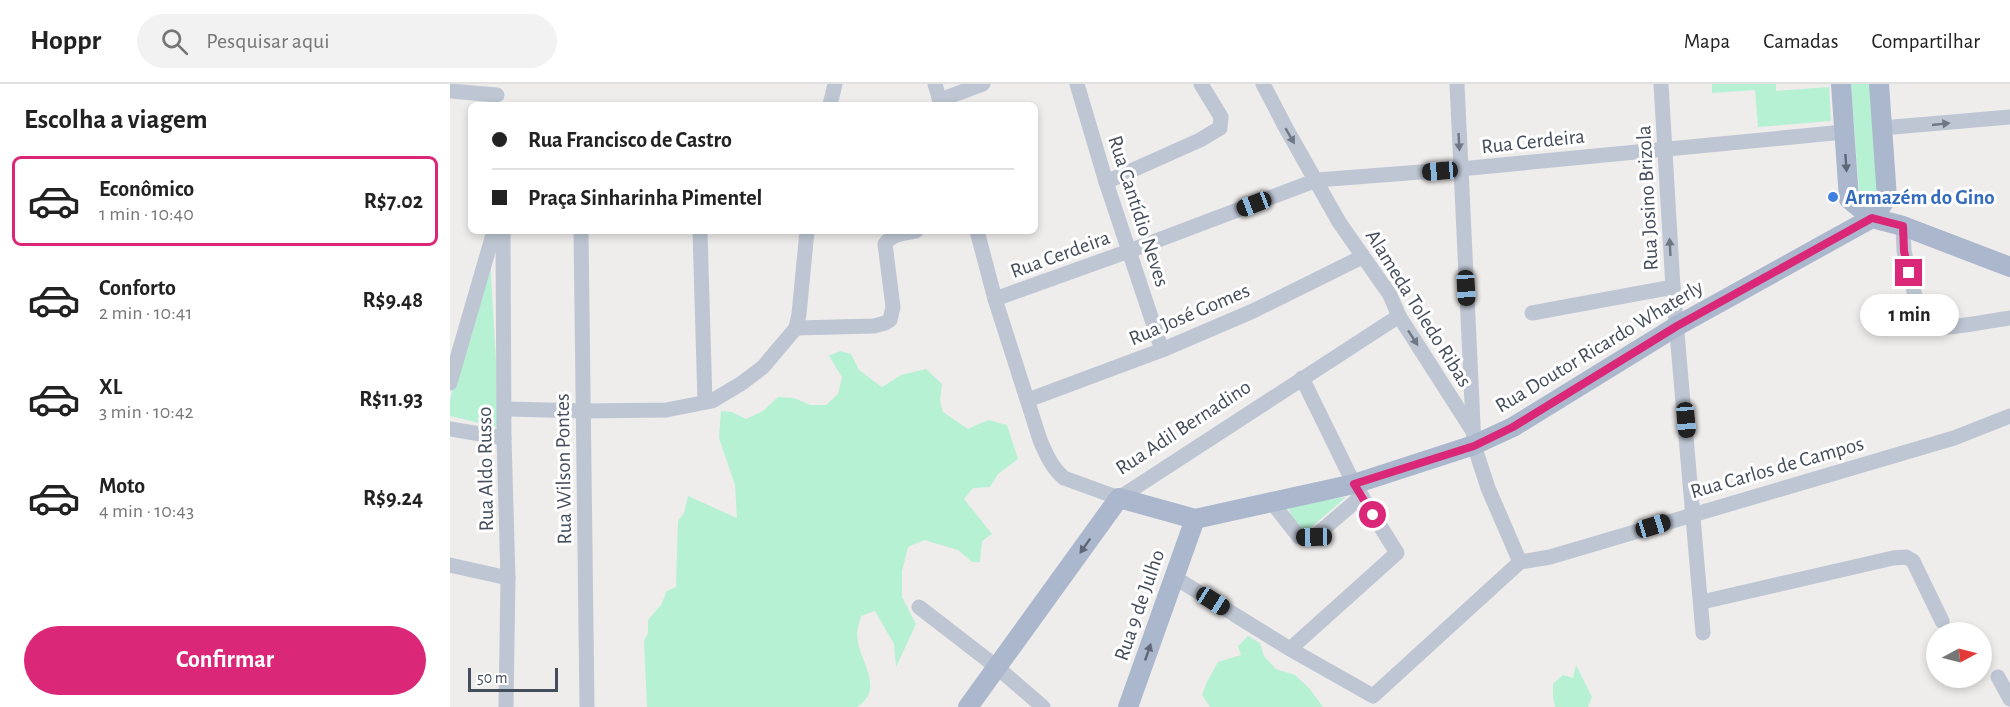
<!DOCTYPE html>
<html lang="pt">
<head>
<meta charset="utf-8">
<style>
  :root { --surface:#fff; --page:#f2f2f2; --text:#222; --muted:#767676; --line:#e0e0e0; --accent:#db2777 }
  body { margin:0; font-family:"Alegreya Sans",sans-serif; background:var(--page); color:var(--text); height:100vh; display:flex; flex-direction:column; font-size:22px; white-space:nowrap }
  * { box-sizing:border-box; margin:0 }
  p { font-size:20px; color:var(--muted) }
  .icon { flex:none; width:33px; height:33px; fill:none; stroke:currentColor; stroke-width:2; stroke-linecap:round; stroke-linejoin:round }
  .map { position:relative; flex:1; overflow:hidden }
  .details { display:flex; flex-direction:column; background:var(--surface); width:450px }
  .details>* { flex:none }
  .banner { position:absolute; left:18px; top:18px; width:570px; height:132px; border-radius:9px; box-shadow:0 3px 9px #0003; display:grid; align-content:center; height:132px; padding:0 24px; background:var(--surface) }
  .needle { width:39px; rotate:83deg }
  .controls { position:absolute; left:1476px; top:538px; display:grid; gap:12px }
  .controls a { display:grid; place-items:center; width:66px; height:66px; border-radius:50%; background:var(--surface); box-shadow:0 3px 9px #0003; font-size:30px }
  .scale { position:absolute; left:18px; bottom:15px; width:90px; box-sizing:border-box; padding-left:6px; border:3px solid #444d5b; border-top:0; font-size:16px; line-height:21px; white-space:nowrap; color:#444d5b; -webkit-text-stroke:4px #fff; paint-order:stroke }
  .end { position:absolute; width:27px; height:27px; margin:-14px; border:8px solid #db2777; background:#fff; box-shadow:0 0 0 3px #fff }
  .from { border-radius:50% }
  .bubble { position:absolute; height:42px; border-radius:21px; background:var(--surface); box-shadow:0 3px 9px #0003; font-size:20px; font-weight:700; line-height:42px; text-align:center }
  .car { position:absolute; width:18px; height:36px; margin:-18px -9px; border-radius:8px; box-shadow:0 0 4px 2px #0007; background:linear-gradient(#222 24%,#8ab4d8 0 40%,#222 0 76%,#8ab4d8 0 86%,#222 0) }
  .banner b { display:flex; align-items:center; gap:21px; height:57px; font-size:22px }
  .banner b+b { border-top:2px solid var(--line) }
  .banner i { width:15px; height:15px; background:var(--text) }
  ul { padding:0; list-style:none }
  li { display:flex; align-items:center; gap:18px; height:90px; margin:0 12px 9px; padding:0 12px; border:3px solid transparent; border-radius:9px }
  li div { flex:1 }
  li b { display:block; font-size:22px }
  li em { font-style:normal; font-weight:700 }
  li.active { border-color:var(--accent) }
  li>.icon { width:54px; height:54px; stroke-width:1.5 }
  h2 { padding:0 24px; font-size:27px; line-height:72px }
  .button { display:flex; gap:12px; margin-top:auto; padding:12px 24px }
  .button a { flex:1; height:69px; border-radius:36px; background:var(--accent); color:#fff; font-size:24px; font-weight:700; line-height:69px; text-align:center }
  header { display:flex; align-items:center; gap:36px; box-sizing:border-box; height:84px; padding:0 30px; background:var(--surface); border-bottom:2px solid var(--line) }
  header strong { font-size:28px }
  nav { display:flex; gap:33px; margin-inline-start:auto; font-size:21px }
  .search { width:420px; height:54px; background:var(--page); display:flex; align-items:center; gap:15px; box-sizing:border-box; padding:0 21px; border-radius:33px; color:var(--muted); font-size:22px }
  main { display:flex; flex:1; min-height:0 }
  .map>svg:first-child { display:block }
  .green { fill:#b6f1d4 }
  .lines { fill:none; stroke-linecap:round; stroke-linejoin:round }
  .minor { stroke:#bec6d3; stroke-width:15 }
  .major { stroke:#aab7cd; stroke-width:20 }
  .oneway { fill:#6f7785 }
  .oneway2 { fill:#5e6878 }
  .route { stroke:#db2777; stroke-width:8 }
  .shop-dot { fill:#3f7fe0; stroke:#fff; stroke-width:2 }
  .labels { text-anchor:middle; stroke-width:6; stroke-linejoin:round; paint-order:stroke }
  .street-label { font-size:21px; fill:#444d5b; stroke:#fff }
  .shop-label { font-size:21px; font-weight:bold; fill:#366cbe; stroke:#fff; text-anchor:start }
</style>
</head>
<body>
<header>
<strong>Hoppr</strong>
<div class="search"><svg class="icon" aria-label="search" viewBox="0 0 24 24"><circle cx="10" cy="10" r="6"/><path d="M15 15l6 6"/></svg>Pesquisar aqui</div>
<nav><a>Mapa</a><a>Camadas</a><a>Compartilhar</a></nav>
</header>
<main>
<section class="details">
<h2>Escolha a viagem</h2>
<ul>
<li class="active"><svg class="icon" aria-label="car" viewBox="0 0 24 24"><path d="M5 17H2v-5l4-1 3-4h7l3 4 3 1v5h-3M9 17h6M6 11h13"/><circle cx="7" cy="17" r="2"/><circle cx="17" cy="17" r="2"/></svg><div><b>Econômico</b><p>1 min · 10:40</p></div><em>R$7.02</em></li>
<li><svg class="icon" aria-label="car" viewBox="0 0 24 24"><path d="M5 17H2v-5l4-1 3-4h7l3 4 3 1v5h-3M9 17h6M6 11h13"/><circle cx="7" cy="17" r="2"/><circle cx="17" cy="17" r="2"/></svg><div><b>Conforto</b><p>2 min · 10:41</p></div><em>R$9.48</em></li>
<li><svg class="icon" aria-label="car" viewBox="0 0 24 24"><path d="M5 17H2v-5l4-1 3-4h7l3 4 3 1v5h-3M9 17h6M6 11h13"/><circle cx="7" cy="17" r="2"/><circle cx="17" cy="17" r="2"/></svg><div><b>XL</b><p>3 min · 10:42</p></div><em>R$11.93</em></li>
<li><svg class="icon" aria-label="car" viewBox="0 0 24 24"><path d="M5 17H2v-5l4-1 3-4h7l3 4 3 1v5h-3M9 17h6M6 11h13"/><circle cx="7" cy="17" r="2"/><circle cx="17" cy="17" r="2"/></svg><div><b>Moto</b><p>4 min · 10:43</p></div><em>R$9.24</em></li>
</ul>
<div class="button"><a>Confirmar</a></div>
</section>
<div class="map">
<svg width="1560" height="623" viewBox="0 0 1560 623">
  <rect width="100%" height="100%" fill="#efecec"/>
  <g class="green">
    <polygon points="1262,0 1326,0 1326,7 1379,3 1381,37 1308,43 1305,6 1262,9"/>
    <polygon points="1401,0 1421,0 1428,97 1426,107 1417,110 1409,106"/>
    <polygon points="40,175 50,344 0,332 0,316"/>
    <path d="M 390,267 L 401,270 L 409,286 L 432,303 L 451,291 L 476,285 L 492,300 L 490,317 L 493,328 L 518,345 L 538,336 L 557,341 L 568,375 L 548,390 L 540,403 L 523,404 L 514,415 L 542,450 L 532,457 L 530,478 L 522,478 L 508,466 L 474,456 L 458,463 L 452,487 L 452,513 L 466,540 L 446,583 L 444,560 L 425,527 L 411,532 C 410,537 407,544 407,550 C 407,576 437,603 407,623 L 197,623 L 194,557 L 198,549 L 198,536 L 211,521 L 217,507 L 226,503 L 228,437 L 234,429 L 238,412 L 287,434 L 285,401 L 269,354 L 271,327 L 282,328 L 296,335 L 313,327 L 328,313 L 344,314 L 360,321 L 376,321 L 388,310 L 392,293 L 379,272 Z"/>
    <path d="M 896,413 L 857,447 C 845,442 842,434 838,422 Z"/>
    <polygon points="798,552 810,559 814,572 826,585 845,591 859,604 873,623 760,623 752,611 757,598 768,578 791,571 788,562"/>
    <polygon points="1126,581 1142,613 1138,623 1105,623 1103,613 1103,600 1113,591 1123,594"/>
  </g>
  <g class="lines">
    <g class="minor">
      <polyline points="485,0 491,21"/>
      <polyline points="627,0 656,98 712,266"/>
      <polyline points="813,0 837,46 889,138 940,211 949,232 1022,346"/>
      <polyline points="1007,0 1024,361 1038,404 1070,478"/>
      <polyline points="1211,0 1223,203 1253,549"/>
      <polyline points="0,7 47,11"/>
      <polyline points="490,16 533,0"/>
      <polyline points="380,21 385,0"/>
      <polyline points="1432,44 1560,33"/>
      <polyline points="656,98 750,56 770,44 771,33 751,0"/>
      <path d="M 1453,142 L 1454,167 L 1470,232 C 1473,236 1475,240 1480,242 C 1494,247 1543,236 1560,234"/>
      <polyline points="53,147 54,354 58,494 56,623"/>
      <polyline points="131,147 137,623"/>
      <polyline points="250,147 255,318"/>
      <path d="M 527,147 L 545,215 L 590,356 C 596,370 602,384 614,394 L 669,414 L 949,232"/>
      <polyline points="545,215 679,167 867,96 1010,85 1394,48"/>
      <polyline points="1082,229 1223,203"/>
      <path d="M 346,244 L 424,242 L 435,239 L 440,236 L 443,223 L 435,160 C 441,150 455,149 466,147"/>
      <polyline points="0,299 44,147"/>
      <polyline points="578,316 712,266 803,227 912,173"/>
      <polyline points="55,325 134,327 216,326 262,317 292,299 313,283 346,244 349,230 357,147"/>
      <polyline points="0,345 54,354"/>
      <polyline points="821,417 849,453 864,453 912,412"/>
      <polyline points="1070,478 1100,473 1504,354 1560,332"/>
      <polyline points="0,481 58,494"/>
      <polyline points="724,493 840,565 923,612 1070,478"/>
      <polyline points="1252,518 1443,474 1456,473 1463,477 1492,537"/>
      <polyline points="469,523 548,584 593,623"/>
      <polyline points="840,565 947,469 904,400 852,294"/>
      <polyline points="1548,593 1560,615"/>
    </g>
    <g class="major">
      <polyline points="1391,0 1399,115 1422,134 1437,114 1429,0"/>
      <polyline points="518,623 669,414 745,435 904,400 1024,361 1063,343 1227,242 1422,134 1453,142 1560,183"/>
      <polyline points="678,623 745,435"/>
    </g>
  </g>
  <defs><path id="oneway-solid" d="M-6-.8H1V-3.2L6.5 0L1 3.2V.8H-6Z" transform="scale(1.5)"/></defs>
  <g class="oneway">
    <use href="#oneway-solid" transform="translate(1491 40) rotate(-6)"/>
    <use href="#oneway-solid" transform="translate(840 52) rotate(60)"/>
    <use href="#oneway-solid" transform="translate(1009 58) rotate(87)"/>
    <use href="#oneway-solid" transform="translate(1220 163) rotate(-93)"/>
    <use href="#oneway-solid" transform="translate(963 254) rotate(57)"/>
  </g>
  <g class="oneway2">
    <use href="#oneway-solid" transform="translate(1396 79) rotate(86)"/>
    <use href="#oneway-solid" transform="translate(635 462) rotate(125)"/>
    <use href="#oneway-solid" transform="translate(698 568) rotate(-71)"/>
  </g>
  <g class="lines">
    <polyline class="route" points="923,431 904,400 1024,362 1063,343 1227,242 1422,134 1453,142 1454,167 1459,189"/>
  </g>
  <circle class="shop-dot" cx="1383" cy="113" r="6"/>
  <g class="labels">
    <g class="street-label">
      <text transform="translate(1083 57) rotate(-6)" y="7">Rua Cerdeira</text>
      <text transform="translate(1197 114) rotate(-93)" y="7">Rua Josino Brizola</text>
      <text transform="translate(689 127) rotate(72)" y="7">Rua Cantídio Neves</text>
      <text transform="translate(610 170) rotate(-20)" y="7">Rua Cerdeira</text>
      <text transform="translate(969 224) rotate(58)" y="7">Alameda Toledo Ribas</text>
      <text transform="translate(739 230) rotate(-23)" y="7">Rua José Gomes</text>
      <text transform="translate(1149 262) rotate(-31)" y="7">Rua Doutor Ricardo Whaterly</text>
      <text transform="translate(733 343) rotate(-33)" y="7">Rua Adil Bernadino</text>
      <text transform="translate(1327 383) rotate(-16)" y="7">Rua Carlos de Campos</text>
      <text transform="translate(35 385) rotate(-91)" y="7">Rua Aldo Russo</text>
      <text transform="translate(113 385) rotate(-91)" y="7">Rua Wilson Pontes</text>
      <text transform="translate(689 521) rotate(-71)" y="7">Rua 9 de Julho</text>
    </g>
    <g class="shop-label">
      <text x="1395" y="120">Armazém do Gino</text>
    </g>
  </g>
</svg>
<div class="controls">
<a><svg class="needle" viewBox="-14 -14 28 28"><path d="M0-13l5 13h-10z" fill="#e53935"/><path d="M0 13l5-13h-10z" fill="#767676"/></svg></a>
</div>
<div class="scale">50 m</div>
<i class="end from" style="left:923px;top:431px"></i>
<i class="end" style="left:1459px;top:189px"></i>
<div class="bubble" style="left:1410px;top:210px;width:99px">1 min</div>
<i class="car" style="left:990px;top:87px;rotate:265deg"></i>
<i class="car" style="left:804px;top:120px;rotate:249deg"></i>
<i class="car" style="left:1016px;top:204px;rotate:177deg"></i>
<i class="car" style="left:1236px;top:336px;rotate:175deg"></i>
<i class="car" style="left:1203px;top:442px;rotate:73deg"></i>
<i class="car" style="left:864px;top:453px;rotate:269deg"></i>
<i class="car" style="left:763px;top:517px;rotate:122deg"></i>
<div class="banner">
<b><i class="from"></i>Rua Francisco de Castro</b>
<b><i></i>Praça Sinharinha Pimentel</b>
</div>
</div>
</main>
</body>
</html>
